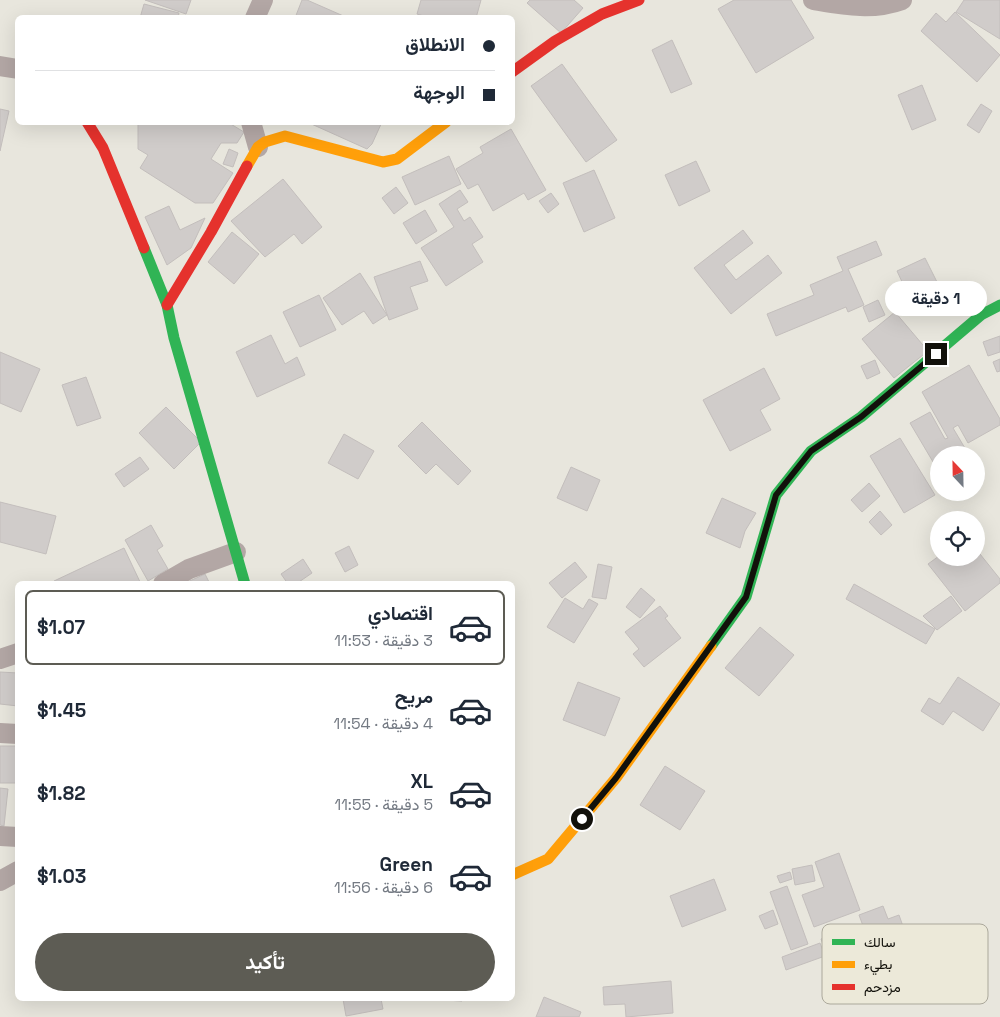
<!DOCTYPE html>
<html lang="ar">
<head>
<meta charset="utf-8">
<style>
  :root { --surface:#fff; --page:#f2f2f3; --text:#1f2937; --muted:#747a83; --line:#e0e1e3; --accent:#5d5c54 }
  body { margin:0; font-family:"Space Grotesk",Vazirmatn,sans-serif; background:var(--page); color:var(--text); direction:rtl; height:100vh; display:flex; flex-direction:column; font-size:19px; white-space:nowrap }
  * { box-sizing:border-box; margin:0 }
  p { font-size:16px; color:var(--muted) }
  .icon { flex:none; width:28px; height:28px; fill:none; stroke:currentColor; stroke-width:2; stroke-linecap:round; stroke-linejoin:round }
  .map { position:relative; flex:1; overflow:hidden; direction:ltr }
  .side { position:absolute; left:15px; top:581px; width:500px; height:420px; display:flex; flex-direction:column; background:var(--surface); border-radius:8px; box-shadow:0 5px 20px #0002; direction:rtl }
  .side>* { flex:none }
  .banner { position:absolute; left:15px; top:15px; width:500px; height:110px; border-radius:8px; box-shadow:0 5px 20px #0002; direction:rtl; display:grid; align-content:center; height:110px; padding:0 20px; background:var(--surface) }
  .needle { width:32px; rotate:338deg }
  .controls { position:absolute; left:930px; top:446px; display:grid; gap:10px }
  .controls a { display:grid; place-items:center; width:55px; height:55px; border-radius:50%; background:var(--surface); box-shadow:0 5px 20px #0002; font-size:25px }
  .end { position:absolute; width:22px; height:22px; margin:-11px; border:6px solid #12110b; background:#fff; box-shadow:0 0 0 2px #fff }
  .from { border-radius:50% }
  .bubble { position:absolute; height:35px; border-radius:18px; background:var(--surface); box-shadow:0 5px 20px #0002; font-size:16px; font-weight:700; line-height:35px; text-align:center; direction:rtl }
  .banner b { display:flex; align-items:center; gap:18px; height:48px; font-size:19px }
  .banner b+b { border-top:1px solid var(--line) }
  .banner i { width:12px; height:12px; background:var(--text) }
  ul { padding:9px 0 0; list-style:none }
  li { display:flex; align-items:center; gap:15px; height:75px; margin:0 10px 8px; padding:0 10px; border:2px solid transparent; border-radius:8px }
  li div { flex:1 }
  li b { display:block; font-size:19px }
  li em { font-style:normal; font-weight:700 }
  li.active { border-color:var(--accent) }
  li>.icon { width:45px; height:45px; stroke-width:1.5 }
  .primary-button { display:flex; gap:10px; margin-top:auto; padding:10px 20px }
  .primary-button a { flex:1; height:58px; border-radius:30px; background:var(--accent); color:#fff; font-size:20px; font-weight:700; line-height:58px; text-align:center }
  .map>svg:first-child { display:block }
  .building { fill:#d0ccca; stroke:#c3bebc }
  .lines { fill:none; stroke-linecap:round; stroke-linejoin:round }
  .street { stroke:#b3a7a5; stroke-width:20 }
  .fast { stroke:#30b455; stroke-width:11 }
  .slow { stroke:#ff9f0a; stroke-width:11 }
  .jam { stroke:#e5322d; stroke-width:11 }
  .route { stroke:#12110b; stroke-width:6 }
  .key { fill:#ece9d9; stroke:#aba89b; stroke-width:1 }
  .key-label { font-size:14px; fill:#12110b }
</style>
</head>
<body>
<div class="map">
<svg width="1000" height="1017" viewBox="0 0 1000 1017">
  <rect width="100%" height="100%" fill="#e8e6dd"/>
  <g class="building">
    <polygon points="145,0 191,0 186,14"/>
    <polygon points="302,0 307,0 348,18 295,18"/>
    <polygon points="421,0 481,0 476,18 431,18 417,14"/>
    <polygon points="530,0 574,0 583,8 561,33 527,3"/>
    <polygon points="734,0 791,0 814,38 756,73 718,9"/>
    <polygon points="964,0 1000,0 1000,39 956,12"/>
    <polygon points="144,4 179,13 178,18 140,18"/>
    <polygon points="955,12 1000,55 977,82 921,31 936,13 946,22"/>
    <polygon points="672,40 692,84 671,93 652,50"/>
    <polygon points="562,64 617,140 586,162 531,86"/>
    <polygon points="922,85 936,120 912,130 898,95"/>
    <polygon points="981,104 992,111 979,133 967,125"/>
    <polygon points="0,109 9,111 0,151"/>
    <polygon points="140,122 229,123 244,132 237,143 221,143 211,159 233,173 213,203 195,203 140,168 148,155 138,149 138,125"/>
    <polygon points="307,122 382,122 372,144 367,149"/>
    <polygon points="511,129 546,190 528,200 524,193 493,211 478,184 468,189 456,169 483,153 480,147"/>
    <polygon points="229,149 238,153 233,167 223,164"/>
    <polygon points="449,156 461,184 415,205 402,177"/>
    <polygon points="696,161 710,191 679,206 665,175"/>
    <polygon points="594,170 615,218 584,232 563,183"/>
    <polygon points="283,179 322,227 302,244 294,234 265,257 231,221"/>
    <polygon points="396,187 408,203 394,214 382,198"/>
    <polygon points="460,190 468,202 457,209 464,221 470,217 483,237 472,244 483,262 446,286 421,248 454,227 439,204"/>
    <polygon points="551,193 559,204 548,213 539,201"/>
    <polygon points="169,206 180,230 205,218 191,248 167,265 145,217"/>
    <polygon points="425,210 437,231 416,244 403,223"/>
    <polygon points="743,230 753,243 724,265 736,280 768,255 782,273 731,314 694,268"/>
    <polygon points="232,232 259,254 234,284 208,262"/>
    <polygon points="876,241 882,255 848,269 864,305 848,312 846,307 776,336 767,314 814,295 810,285 843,271 837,257"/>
    <polygon points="925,258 939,286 910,299 897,271"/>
    <polygon points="420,261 428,281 410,287 418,309 389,320 374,277"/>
    <polygon points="360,273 387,315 373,324 364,311 342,325 323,298"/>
    <polygon points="319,295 336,330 300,347 283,312"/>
    <polygon points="878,300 885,315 869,322 863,307"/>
    <polygon points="895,312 928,351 894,378 862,339"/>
    <polygon points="271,335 285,364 297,357 305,375 257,397 236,352"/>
    <polygon points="1000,336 1000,352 988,356 983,342"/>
    <polygon points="0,352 40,369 21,412 0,403"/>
    <polygon points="1000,359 1000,371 997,372 993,362"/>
    <polygon points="875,360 880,373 867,379 861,366"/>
    <polygon points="969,365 1000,419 1000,425 968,443 958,425 953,428 969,455 939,455 939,472 910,423 930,412 945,439 948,438 922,392"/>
    <polygon points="764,368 780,399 760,410 771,430 730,451 703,400"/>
    <polygon points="86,377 101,418 77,426 62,385"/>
    <polygon points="166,407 201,442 174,469 139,433"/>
    <polygon points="422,422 471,471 458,485 436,464 426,474 398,446"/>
    <polygon points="344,434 374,451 358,479 328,463"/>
    <polygon points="900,438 935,495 904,513 870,456"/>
    <polygon points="140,457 149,469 124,487 115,474"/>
    <polygon points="571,467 600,480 587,511 557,498"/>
    <polygon points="869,483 880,496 862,512 851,500"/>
    <polygon points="722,498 756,513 745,531 740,548 706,533"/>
    <polygon points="0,502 56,516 46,554 0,542"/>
    <polygon points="880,511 892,525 881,535 869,522"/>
    <polygon points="151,525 163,546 157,550 168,569 148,581 125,540"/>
    <polygon points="349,546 358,565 345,572 335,553"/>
    <polygon points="124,548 141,584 55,584 54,581"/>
    <polygon points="976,549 1000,579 1000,583 965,611 928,564 939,556 939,558 976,558"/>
    <polygon points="303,559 312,573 296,584 288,584 281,574"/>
    <polygon points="575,562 587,577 562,598 549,583"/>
    <polygon points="598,564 612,567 606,599 592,597"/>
    <polygon points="205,574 210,584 183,584"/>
    <polygon points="854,584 935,629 926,644 846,599"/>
    <polygon points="641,588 655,600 640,618 626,607"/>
    <polygon points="951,596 962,611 937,630 923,616"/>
    <polygon points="565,598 583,609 589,599 598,604 574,643 547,627"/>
    <polygon points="660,606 668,616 665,618 681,638 644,667 633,654 639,649 625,632"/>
    <polygon points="760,627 794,655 759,696 725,668"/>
    <polygon points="0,672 18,673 18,706 0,704"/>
    <polygon points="958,677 1000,704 983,731 953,711 943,725 921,711 929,698 940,704"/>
    <polygon points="578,682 620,698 605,736 563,720"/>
    <rect x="0" y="746" width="18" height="37"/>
    <polygon points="665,766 705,791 680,830 640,805"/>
    <polygon points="0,788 8,789 4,826 0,825"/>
    <polygon points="839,853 860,910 814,927 802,895 824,887 815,862"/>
    <polygon points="812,865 815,881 795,885 792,869"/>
    <polygon points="790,872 792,879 780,883 777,876"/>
    <polygon points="714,879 726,910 682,927 670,896"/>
    <polygon points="787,886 808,944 791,950 770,892"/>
    <polygon points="883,906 888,919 899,915 905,932 870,945 859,915"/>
    <polygon points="773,910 778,924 765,929 759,916"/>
    <polygon points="839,931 846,946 827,955 821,939"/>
    <polygon points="820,943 825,956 786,970 782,957"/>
    <polygon points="671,981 673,1013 626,1017 625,1004 604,1005 603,987"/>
    <polygon points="544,997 581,1012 579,1017 536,1017"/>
    <polygon points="343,999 381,999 383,1009 346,1016"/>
    <polygon points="428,999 462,999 462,1001"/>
  </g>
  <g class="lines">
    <g class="street">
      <path d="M 813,0 C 843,5 872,11 902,0"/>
      <polyline points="255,18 263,0"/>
      <polyline points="0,66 18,69"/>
      <polyline points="251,122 258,147"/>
      <polyline points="163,584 189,569 236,552"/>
      <polyline points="0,659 18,653"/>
      <polyline points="0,733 18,734"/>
      <polyline points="0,836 18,837"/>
      <polyline points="0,881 18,871"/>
    </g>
    <g class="fast">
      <polyline points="144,248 167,305 174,338 245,584"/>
      <polyline points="711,646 746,597 776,495 811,451 861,417 981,315 1000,305"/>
    </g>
    <g class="slow">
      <polyline points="247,166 258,147 265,142 285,136 383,162 397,159 446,122"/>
      <polyline points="512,875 548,859 616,778 711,646"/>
    </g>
    <g class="jam">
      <polyline points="512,72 555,41 602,14 639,0"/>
      <polyline points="87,122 103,148 144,248"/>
      <polyline points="167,305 211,232 247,166"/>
    </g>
  </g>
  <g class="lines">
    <polyline class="route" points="582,819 616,778 746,597 776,495 811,451 861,417 936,354"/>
  </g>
  <rect x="822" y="924" width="166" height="80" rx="8" class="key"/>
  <rect x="832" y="939" width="23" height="6" fill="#30b455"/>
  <rect x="832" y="961" width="23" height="7" fill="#ff9f0a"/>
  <rect x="832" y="984" width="23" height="6" fill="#e5322d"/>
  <g class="key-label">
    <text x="864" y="947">سالك</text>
    <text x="864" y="969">بطيء</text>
    <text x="864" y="992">مزدحم</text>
  </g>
</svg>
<div class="controls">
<a><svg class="needle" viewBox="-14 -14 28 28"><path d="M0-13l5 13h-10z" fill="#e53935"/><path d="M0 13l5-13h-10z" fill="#747a83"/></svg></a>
<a><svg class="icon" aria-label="locate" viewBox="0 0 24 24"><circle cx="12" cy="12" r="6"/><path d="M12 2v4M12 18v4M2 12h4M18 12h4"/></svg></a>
</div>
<i class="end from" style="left:582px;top:819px"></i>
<i class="end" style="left:936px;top:354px"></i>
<div class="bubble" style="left:885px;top:281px;width:102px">1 دقيقة</div>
<div class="banner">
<b><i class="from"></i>الانطلاق</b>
<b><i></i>الوجهة</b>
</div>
<section class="side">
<ul>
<li class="active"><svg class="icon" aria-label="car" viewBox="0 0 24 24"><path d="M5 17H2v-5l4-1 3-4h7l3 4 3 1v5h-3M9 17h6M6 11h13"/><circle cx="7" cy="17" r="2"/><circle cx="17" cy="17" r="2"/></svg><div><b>اقتصادي</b><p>3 دقيقة · 11:53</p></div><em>$1.07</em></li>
<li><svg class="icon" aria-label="car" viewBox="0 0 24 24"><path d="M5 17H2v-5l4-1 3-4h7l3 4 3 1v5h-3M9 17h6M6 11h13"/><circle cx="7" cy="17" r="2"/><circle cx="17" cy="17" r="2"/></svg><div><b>مريح</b><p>4 دقيقة · 11:54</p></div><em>$1.45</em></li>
<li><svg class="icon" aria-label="car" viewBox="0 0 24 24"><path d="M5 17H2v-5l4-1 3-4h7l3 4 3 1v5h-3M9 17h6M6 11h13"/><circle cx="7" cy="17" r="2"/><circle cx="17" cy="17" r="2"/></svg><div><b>XL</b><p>5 دقيقة · 11:55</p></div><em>$1.82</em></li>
<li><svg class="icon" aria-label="car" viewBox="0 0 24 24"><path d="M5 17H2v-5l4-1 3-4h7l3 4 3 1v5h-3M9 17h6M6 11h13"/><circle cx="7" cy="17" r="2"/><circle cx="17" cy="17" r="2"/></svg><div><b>Green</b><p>6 دقيقة · 11:56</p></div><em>$1.03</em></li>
</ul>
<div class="primary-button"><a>تأكيد</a></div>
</section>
</div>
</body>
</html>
